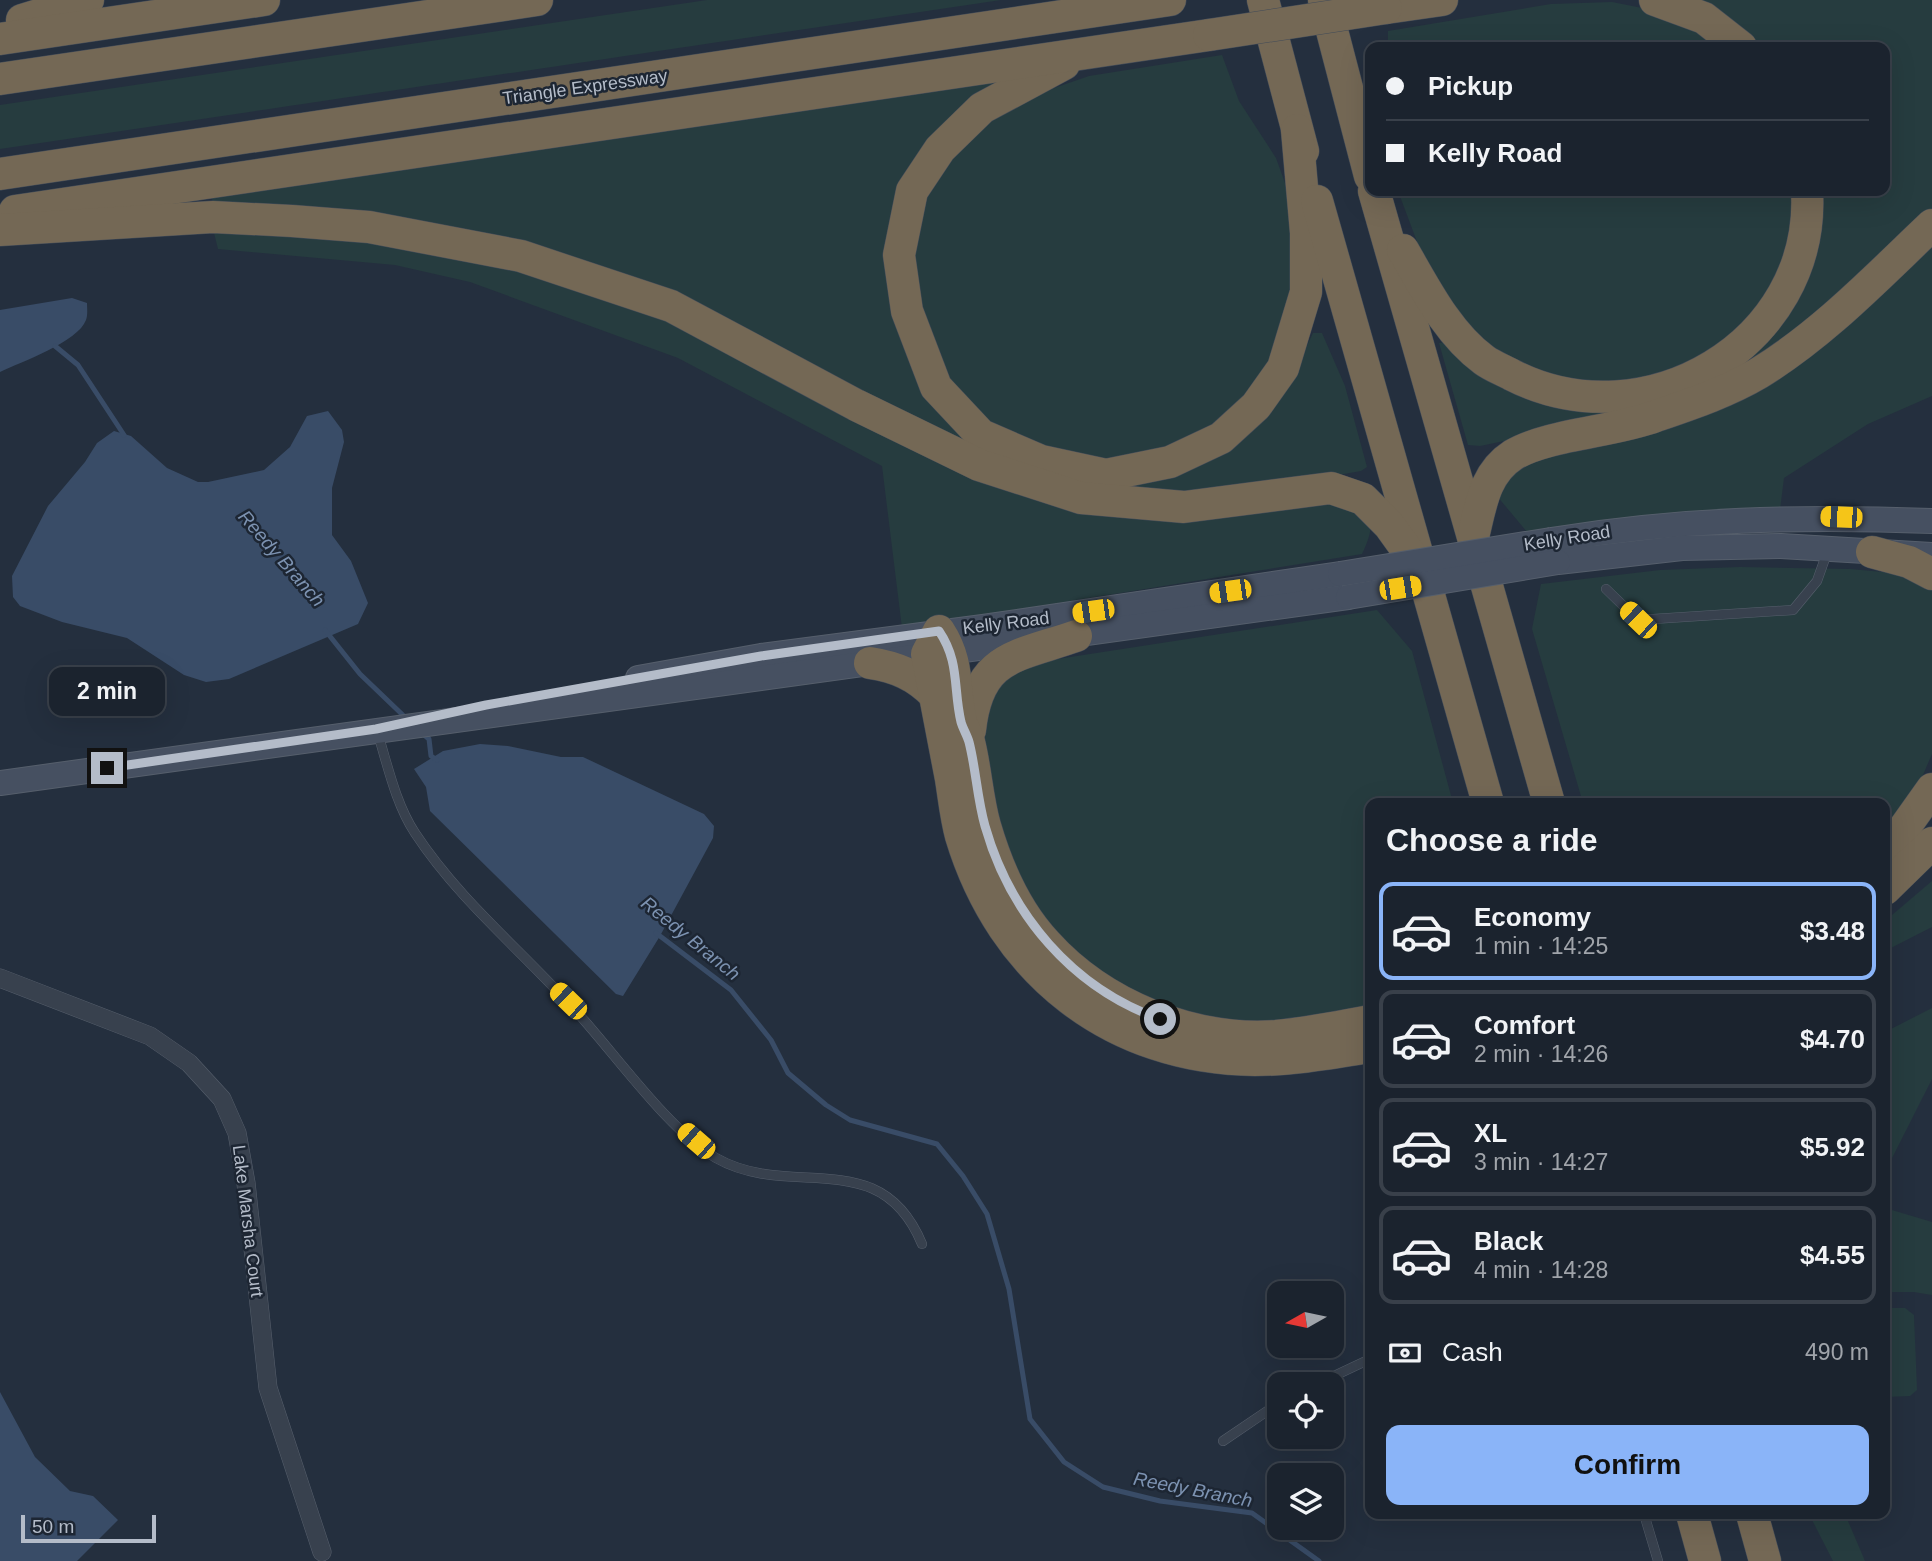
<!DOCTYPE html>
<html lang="en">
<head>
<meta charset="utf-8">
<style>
  :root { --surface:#1b232e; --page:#282f3a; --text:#f1f3f6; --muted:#a0a4aa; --line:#39404a; --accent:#8ab4f8 }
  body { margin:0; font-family:Arial,sans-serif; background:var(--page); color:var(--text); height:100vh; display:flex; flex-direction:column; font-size:26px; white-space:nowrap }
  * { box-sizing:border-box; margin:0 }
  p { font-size:23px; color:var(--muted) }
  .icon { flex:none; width:38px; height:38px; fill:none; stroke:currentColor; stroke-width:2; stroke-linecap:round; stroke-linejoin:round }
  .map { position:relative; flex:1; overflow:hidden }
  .side { position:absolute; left:1365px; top:798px; width:525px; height:721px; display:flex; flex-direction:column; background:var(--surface); border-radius:14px; box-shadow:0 7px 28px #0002,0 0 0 2px var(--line) }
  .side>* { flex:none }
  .banner { position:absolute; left:1365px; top:42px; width:525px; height:154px; border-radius:14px; box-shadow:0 7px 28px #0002,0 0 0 2px var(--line); display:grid; align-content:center; height:154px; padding:0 21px; background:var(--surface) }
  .needle { width:46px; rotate:261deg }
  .controls { position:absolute; left:1267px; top:1281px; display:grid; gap:14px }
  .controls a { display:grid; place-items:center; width:77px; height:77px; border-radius:14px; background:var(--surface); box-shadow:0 7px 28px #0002,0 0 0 2px var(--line); font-size:35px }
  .scale { position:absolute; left:21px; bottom:18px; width:135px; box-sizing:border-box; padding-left:7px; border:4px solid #b4bcc9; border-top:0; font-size:19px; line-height:24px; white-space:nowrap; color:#b4bcc9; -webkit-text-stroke:5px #1d2633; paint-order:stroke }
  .end { position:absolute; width:32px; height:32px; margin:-16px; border:9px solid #b4bcc9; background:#111; box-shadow:0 0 0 4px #111 }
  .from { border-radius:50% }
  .bubble { position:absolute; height:49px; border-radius:14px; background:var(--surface); box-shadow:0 7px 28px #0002,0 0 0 2px var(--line); font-size:23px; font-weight:700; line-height:49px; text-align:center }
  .car { position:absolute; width:21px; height:42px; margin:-21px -10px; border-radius:9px; box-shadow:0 0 5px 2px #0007; background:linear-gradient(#f5c518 24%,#345 0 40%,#f5c518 0 76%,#345 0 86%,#f5c518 0) }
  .banner b { display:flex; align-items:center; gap:24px; height:66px; font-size:26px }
  .banner b+b { border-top:2px solid var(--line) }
  .banner i { width:18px; height:18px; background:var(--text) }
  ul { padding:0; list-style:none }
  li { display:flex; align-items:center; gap:21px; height:98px; margin:0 14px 10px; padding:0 7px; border:4px solid var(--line); border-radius:14px }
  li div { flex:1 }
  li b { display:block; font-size:26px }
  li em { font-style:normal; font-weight:700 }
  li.active { border-color:var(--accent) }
  li>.icon { width:63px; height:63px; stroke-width:1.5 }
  h2 { padding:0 21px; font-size:32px; line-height:84px }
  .pay { display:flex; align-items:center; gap:18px; height:77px; padding:0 21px; font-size:26px }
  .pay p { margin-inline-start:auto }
  .action { display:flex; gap:14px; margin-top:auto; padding:14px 21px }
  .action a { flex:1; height:80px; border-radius:14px; background:var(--accent); color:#111; font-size:28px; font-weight:700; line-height:80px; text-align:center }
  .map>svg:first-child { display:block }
  .green { fill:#263c3f }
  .water { fill:#394c67 }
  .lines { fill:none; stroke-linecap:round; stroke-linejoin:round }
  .stream { stroke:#394c67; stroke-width:5 }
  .lane-casing { stroke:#565f6c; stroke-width:10 }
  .street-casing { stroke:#565f6c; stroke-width:19 }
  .secondary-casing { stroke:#565f6c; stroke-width:26 }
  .highway-casing { stroke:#434c59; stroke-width:33 }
  .lane { stroke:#38414e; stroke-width:9 }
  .street { stroke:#38414e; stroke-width:18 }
  .secondary { stroke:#465061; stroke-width:24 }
  .highway { stroke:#746855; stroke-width:32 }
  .secondary-bridge-casing { stroke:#565f6c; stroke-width:26; stroke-linecap:butt }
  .highway-bridge-casing { stroke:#434c59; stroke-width:33; stroke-linecap:butt }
  .secondary-bridge { stroke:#465061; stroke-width:24 }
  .highway-bridge { stroke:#746855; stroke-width:32 }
  .route { stroke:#b4bcc9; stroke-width:9 }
  .labels { text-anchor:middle; stroke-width:5; stroke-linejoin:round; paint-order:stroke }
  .street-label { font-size:18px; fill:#b4bcc9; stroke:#1d2633 }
  .water-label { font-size:19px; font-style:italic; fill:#7c92b1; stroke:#1d2633 }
</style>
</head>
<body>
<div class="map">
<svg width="1932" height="1561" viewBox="0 0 1932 1561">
  <rect width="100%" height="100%" fill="#242f3e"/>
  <g class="green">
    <polygon points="707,0 1001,0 0,149 0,105"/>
    <polygon points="1693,0 1932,0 1932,208 1838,300 1754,362 1749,355 1818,191 1885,191 1885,47 1757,47 1730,23"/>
    <polygon points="1612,2 1672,14 1727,47 1388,47 1388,31 1551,4"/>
    <polygon points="1222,55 1239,101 1276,158 1285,183 1295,232 1296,282 1276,362 1216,430 1168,453 1109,465 1071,461 987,424 952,389 912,287 913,236 927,193 958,143 990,117 1031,96 1089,76"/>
    <polygon points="995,76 997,87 944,127 891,289 981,456 678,298 213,210 212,198 275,183"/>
    <polygon points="1398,191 1796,191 1786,259 1764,306 1685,372 1594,389 1495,357 1459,324 1428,271"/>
    <path d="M 258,229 L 368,238 L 553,276 L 670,321 L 992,483 L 1327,501 C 1365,510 1382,513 1362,554 L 902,628 L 882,466 L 678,358 L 470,282 L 395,265 L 218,249 L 214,233 Z"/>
    <polygon points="1932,243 1932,396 1868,424 1784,478 1780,510 1527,532 1497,496 1520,464 1661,427"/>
    <polygon points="1313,333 1322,333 1345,386 1367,467 1361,471 1231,494 1126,494 1126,483 1285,391"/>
    <polygon points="1446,342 1622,409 1624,416 1480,446 1468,445 1439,343"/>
    <polygon points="1740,567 1850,569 1916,575 1932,589 1932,754 1913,798 1885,833 1885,803 1583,803 1532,629 1541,584 1660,570"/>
    <path d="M 1377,610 L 1412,651 L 1453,803 L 1370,803 L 1370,1010 C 1303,1021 1227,1037 1161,1009 C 1095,980 1030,918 1007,849 C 1002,834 999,818 995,803 C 989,780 981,754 981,730 C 982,712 997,688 1004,671 L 1038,662 Z"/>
    <polygon points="1932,881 1932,927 1885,951 1885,921"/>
    <polygon points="1932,1008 1932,1079 1885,1172 1885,1032"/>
    <polygon points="1885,1208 1932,1222 1932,1295 1914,1292 1885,1292"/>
    <polygon points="1885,1308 1905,1308 1914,1315 1917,1390 1910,1396 1885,1397"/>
    <polygon points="1809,1514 1845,1514 1865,1561 1833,1561"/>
  </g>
  <g class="water">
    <path d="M 72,298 L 87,303 C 87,308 88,315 86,320 C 78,342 21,362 0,372 L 0,310 Z"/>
    <polygon points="328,411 342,430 344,442 332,488 332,535 351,561 368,603 358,624 229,679 206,682 184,675 127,638 62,622 20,606 13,597 12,576 48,506 85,462 97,443 114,431 131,436 167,468 198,482 208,482 264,470 290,447 307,416"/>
    <polygon points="480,744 508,746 561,757 583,757 704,814 714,826 713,838 660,936 623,996 616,994 430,811 426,787 414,769 443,751"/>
    <polygon points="0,1392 35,1457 70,1491 93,1496 118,1520 77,1561 0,1561"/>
  </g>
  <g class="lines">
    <g class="stream">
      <polyline points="55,346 78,365 124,435"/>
      <polyline points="325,630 360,674 408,720"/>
      <polyline points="423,734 429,739 431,756 437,760"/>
      <polyline points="656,933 731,990 771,1040 788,1073 826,1105 850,1120 937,1144 963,1176 987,1214 1009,1289 1030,1419 1064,1462 1103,1487 1160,1501 1252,1513 1319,1561"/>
    </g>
    <defs>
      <g id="lane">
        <polyline points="1606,589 1638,620 1793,610 1817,581 1828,550"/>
        <path d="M 378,734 C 388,767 396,804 415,833 C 459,900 521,950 574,1009 C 614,1052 668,1130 716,1158 C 792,1201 880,1143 922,1244"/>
        <polyline points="1317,1384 1370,1359"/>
        <polyline points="1223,1441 1279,1403"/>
        <polyline points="1644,1514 1658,1561"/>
      </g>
      <polyline id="street" points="0,978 150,1036 189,1063 222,1099 237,1133 246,1183 268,1388 322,1552"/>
      <g id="secondary">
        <path d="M 1551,540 C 1682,519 1800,516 1932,521"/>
        <polyline points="1558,562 1682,548 1781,546 1932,555"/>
        <polyline points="638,678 761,656 983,627 1340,574"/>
        <polyline points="0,783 1348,597"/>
      </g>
      <g id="highway">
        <polyline points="1263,0 1303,151"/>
        <polyline points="1324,0 1370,176"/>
        <polyline points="1655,0 1704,18 1741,47"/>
        <polyline points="1386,8 1442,0"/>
        <polyline points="22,20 88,0"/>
        <polyline points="0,39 264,0"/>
        <polyline points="1064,64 982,108 940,149 912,191 899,255 907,311 936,387 981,435 1041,461 1106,475 1170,462 1221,438 1256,406 1283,368 1306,292 1306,233 1297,130"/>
        <polyline points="0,79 537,0"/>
        <polyline points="0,174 1170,0"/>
        <polyline points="1374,191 1549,803"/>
        <polyline points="1317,201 1488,803"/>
        <polyline points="15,211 1209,35"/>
        <polyline points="0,230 213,217 292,221 369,227 521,256 671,306 856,405 979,465 1081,498 1184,507 1331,488 1363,499 1389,525 1422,571"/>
        <path d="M 1403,250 C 1425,288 1448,334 1484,360 C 1492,366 1503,370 1512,375 C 1645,443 1816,344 1807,191"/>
        <path d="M 1474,533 C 1481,504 1485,473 1513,455 C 1548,434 1615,432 1656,416 C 1691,404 1727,392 1759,373 C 1824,333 1877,277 1932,225"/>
        <polyline points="1872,552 1909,562 1932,574"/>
        <path d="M 870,663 C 896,667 916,675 935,695"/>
        <path d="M 970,730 C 978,655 1016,657 1076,636"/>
        <polyline points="1885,850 1900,834 1932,789"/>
        <polyline points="1885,889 1932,843"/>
        <path d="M 1370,1021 C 1339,1027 1307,1033 1276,1036 C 1192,1042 1102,1005 1046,943 C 1016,911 997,867 985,826 C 977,798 976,770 969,742 C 967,735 963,729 961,722 C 953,688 960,663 939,631 L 927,654 C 935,696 943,738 951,779 C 954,798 956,818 961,836 C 1002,972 1112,1059 1255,1060 C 1293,1060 1332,1053 1370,1047"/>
        <polyline points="1692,1514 1705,1561"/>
        <polyline points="1752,1514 1765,1561"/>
      </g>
    </defs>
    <use href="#lane" class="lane-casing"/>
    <use href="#street" class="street-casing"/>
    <use href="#secondary" class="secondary-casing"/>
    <use href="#highway" class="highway-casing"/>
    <use href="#lane" class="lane"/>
    <use href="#street" class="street"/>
    <use href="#secondary" class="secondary"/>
    <use href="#highway" class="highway"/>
    <defs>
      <g id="secondary-bridge">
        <polyline points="1340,574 1551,540"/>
        <polyline points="1348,597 1558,562"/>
      </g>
      <polyline id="highway-bridge" points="1209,35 1386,8"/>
    </defs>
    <use href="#secondary-bridge" class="secondary-bridge-casing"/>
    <use href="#highway-bridge" class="highway-bridge-casing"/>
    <use href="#secondary-bridge" class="secondary-bridge"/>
    <use href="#highway-bridge" class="highway-bridge"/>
  </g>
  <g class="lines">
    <path class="route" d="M 107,768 L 376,729 L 486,705 L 761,656 L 939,631 C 960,662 953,688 961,722 C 963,729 967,735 969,742 C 976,769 977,798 985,826 C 1010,914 1072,988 1160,1019"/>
  </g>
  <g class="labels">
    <g class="street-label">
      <text transform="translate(585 87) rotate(-8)" y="6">Triangle Expressway</text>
      <text transform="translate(1567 538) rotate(-9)" y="6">Kelly Road</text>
      <text transform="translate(1006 623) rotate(-7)" y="6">Kelly Road</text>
      <text transform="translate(248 1221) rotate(83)" y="6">Lake Marsha Court</text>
    </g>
    <g class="water-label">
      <text transform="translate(282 558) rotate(49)" y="7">Reedy Branch</text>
      <text transform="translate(691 938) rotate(39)" y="7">Reedy Branch</text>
      <text transform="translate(1193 1489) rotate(11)" y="7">Reedy Branch</text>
    </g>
  </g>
</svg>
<div class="controls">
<a><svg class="needle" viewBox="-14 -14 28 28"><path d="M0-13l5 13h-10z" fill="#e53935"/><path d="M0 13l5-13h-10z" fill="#a0a4aa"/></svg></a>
<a><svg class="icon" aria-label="locate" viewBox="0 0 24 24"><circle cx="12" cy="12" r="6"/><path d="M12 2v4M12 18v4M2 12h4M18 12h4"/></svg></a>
<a><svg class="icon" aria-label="layers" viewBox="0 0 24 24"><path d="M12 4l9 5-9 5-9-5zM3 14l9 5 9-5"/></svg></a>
</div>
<div class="scale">50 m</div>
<i class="end from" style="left:1160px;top:1019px"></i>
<i class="end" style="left:107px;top:768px"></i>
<div class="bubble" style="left:49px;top:667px;width:116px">2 min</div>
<i class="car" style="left:1841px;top:517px;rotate:272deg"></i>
<i class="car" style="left:1400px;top:588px;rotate:81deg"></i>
<i class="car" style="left:1230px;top:591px;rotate:262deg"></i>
<i class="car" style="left:1093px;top:611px;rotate:262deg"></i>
<i class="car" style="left:1638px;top:620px;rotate:314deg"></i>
<i class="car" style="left:568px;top:1001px;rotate:314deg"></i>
<i class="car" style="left:696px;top:1141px;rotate:311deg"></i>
<div class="banner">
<b><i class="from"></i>Pickup</b>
<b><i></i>Kelly Road</b>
</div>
<section class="side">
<h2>Choose a ride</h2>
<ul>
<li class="active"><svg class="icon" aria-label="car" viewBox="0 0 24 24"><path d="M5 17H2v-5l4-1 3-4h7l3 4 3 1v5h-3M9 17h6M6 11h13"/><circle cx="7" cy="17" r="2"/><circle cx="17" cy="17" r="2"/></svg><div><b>Economy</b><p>1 min · 14:25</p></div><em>$3.48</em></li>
<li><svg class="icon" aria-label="car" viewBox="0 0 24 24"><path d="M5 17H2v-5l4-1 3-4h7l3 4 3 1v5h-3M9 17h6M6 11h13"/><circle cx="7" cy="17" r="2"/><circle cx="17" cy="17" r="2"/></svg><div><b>Comfort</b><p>2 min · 14:26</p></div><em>$4.70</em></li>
<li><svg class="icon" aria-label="car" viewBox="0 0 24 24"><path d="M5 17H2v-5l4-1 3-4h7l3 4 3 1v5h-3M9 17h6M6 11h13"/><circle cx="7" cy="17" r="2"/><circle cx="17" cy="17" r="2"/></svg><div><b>XL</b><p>3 min · 14:27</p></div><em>$5.92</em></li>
<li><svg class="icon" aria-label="car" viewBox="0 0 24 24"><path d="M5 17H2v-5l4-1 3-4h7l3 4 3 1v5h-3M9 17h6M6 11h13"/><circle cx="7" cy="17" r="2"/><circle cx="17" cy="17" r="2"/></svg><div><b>Black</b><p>4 min · 14:28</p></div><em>$4.55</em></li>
</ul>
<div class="pay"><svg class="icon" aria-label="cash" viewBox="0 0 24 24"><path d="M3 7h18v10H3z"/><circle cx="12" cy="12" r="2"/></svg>Cash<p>490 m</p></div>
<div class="action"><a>Confirm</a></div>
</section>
</div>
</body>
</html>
